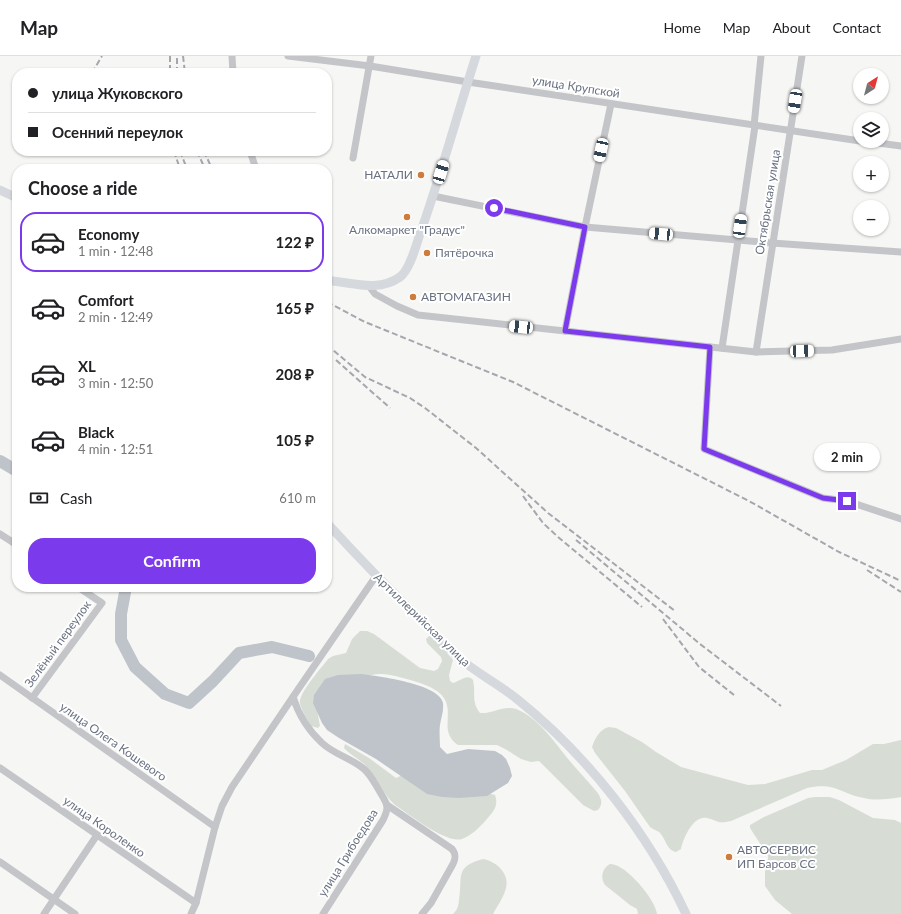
<!DOCTYPE html>
<html lang="en">
<head>
<meta charset="utf-8">
<style>
  :root { --surface:#fff; --page:#f6f6f6; --text:#202124; --muted:#757577; --line:#e0e0e0; --accent:#7c3aed }
  body { margin:0; font-family:Lato,sans-serif; background:var(--page); color:var(--text); height:100vh; display:flex; flex-direction:column; font-size:15px; white-space:nowrap }
  * { box-sizing:border-box; margin:0 }
  p { font-size:13px; color:var(--muted) }
  .icon { flex:none; width:22px; height:22px; fill:none; stroke:currentColor; stroke-width:2; stroke-linecap:round; stroke-linejoin:round }
  .map { position:relative; flex:1; overflow:hidden }
  .drawer { position:absolute; left:12px; top:108px; width:320px; height:428px; display:flex; flex-direction:column; background:var(--surface); border-radius:16px; box-shadow:0 1px 3px #0004 }
  .drawer>* { flex:none }
  .guide { position:absolute; left:12px; top:12px; width:320px; height:88px; border-radius:16px; box-shadow:0 1px 3px #0004; display:grid; align-content:center; height:88px; padding:0 16px; background:var(--surface) }
  .needle { width:26px; rotate:36deg }
  .fabs { position:absolute; left:853px; top:12px; display:grid; gap:8px }
  .fabs a { display:grid; place-items:center; width:36px; height:36px; border-radius:50%; background:var(--surface); box-shadow:0 1px 3px #0004; font-size:20px }
  .end { position:absolute; width:18px; height:18px; margin:-9px; border:5px solid #7c3aed; background:#fff; box-shadow:0 0 0 2px #fff }
  .from { border-radius:50% }
  .bubble { position:absolute; height:28px; border-radius:14px; background:var(--surface); box-shadow:0 1px 3px #0004; font-size:13px; font-weight:700; line-height:28px; text-align:center }
  .car { position:absolute; width:12px; height:24px; margin:-12px -6px; border-radius:5px; box-shadow:0 0 3px 1px #0007; background:linear-gradient(#fff 24%,#345 0 40%,#fff 0 76%,#345 0 86%,#fff 0) }
  .guide b { display:flex; align-items:center; gap:14px; height:38px; font-size:15px }
  .guide b+b { border-top:1px solid var(--line) }
  .guide i { width:10px; height:10px; background:var(--text) }
  ul { padding:0; list-style:none }
  li { display:flex; align-items:center; gap:12px; height:60px; margin:0 8px 6px; padding:0 8px; border:2px solid transparent; border-radius:16px }
  li div { flex:1 }
  li b { display:block; font-size:15px }
  li em { font-style:normal; font-weight:700 }
  li.selected { border-color:var(--accent) }
  li>.icon { width:36px; height:36px; stroke-width:1.5 }
  h2 { padding:0 16px; font-size:18px; line-height:48px }
  .pay { display:flex; align-items:center; gap:10px; height:44px; padding:0 16px; font-size:15px }
  .pay p { margin-inline-start:auto }
  .primary-button { display:flex; gap:8px; margin-top:auto; padding:8px 16px }
  .primary-button a { flex:1; height:46px; border-radius:16px; background:var(--accent); color:#fff; font-size:16px; font-weight:700; line-height:46px; text-align:center }
  header { display:flex; align-items:center; gap:24px; box-sizing:border-box; height:56px; padding:0 20px; background:var(--surface); border-bottom:1px solid var(--line) }
  header strong { font-size:19px }
  nav { display:flex; gap:22px; margin-inline-start:auto; font-size:14px }
  .map>svg:first-child { display:block }
  .green { fill:#d7ddd5 }
  .water { fill:#bfc4ca }
  .lines { fill:none; stroke-linecap:round; stroke-linejoin:round }
  .river { stroke:#bfc4ca; stroke-width:12 }
  .minor { stroke:#c3c5c8; stroke-width:7 }
  .major { stroke:#d5d8dc; stroke-width:9 }
  .rail { stroke:#a4a7ad; stroke-width:2; stroke-dasharray:6 3; stroke-linecap:butt }
  .route { stroke:#7c3aed; stroke-width:5 }
  .poi-dot { fill:#cd7c3d; stroke:#fff; stroke-width:1.5 }
  .labels { text-anchor:middle; stroke-width:4; stroke-linejoin:round; paint-order:stroke }
  .street-label { font-size:12px; fill:#697181; stroke:#fff }
  .poi-label { font-size:12px; fill:#697181; stroke:#fff; text-anchor:start }
</style>
</head>
<body>
<header>
<strong>Map</strong>
<nav><a>Home</a><a>Map</a><a>About</a><a>Contact</a></nav>
</header>
<div class="map">
<svg width="901" height="858" viewBox="0 0 901 858">
  <rect width="100%" height="100%" fill="#f6f6f4"/>
  <g class="green">
    <path d="M 360,575 L 367,575 L 374,578 L 420,612 L 434,615 L 438,613 L 442,605 L 441,601 L 427,587 L 426,583 L 429,580 L 433,581 L 453,604 L 449,619 L 450,625 L 453,627 C 460,625 468,617 473,624 C 476,638 471,645 480,657 C 493,658 503,649 516,653 C 538,661 555,687 569,704 C 578,715 588,725 597,736 C 602,743 603,748 598,754 L 594,755 L 583,749 L 539,705 L 531,706 L 521,703 L 507,694 L 497,689 L 458,689 C 440,676 452,662 446,646 C 442,635 430,631 420,627 C 407,623 395,619 382,618 C 363,616 331,639 316,649 L 320,670 L 318,672 L 311,670 C 308,665 301,653 300,647 C 298,638 322,611 328,603 L 333,600 L 346,597 L 352,583 Z"/>
    <path d="M 609,671 L 616,672 L 642,686 L 656,696 L 681,711 L 748,729 L 765,728 L 812,714 L 822,714 L 846,704 L 873,688 L 884,688 L 901,684 L 901,741 C 889,743 876,745 864,742 C 840,738 836,726 807,732 L 731,765 C 717,768 719,765 707,762 C 693,759 683,783 681,793 L 676,796 C 666,794 666,782 659,776 C 656,774 652,773 650,771 L 625,735 L 595,697 L 592,691 C 595,682 600,673 609,671 Z"/>
    <path d="M 345,688 L 369,702 L 396,722 L 407,717 L 495,739 C 499,750 493,756 486,764 C 481,770 471,780 462,783 C 446,788 409,758 395,749 C 383,738 377,722 366,710 C 360,703 350,699 344,692 Z"/>
    <polygon points="815,741 830,741 839,744 873,762 895,764 901,767 901,858 792,858 775,844 765,830 765,816 768,804 768,800 750,772 750,769 764,761 808,742"/>
    <path d="M 483,803 C 496,805 510,818 506,832 C 504,841 497,850 493,858 L 453,858 C 458,853 458,851 459,844 C 463,820 454,811 483,803 Z"/>
    <path d="M 610,808 C 625,807 656,844 657,858 L 638,858 L 637,853 L 630,849 L 605,829 C 600,822 602,812 610,808 Z"/>
  </g>
  <path class="water" d="M 361,618 C 378,620 440,628 443,647 C 444,655 441,662 440,669 C 439,676 440,684 440,691 L 447,698 L 468,693 L 495,695 L 502,699 L 506,703 L 510,712 L 512,720 L 508,727 L 487,740 L 459,742 L 442,741 L 427,738 L 376,703 L 339,682 L 327,674 L 322,667 L 313,647 L 314,639 L 325,623 L 338,619 Z"/>
  <g class="lines">
    <g class="river">
      <polyline points="0,405 17,415"/>
      <polyline points="126,531 121,558 121,584 135,611 165,638 189,647 213,625 239,597 272,591 309,600"/>
    </g>
    <g class="minor">
      <polyline points="232,0 233,17"/>
      <polyline points="288,0 370,10 468,26 860,85"/>
      <polyline points="754,70 761,0"/>
      <polyline points="863,85 901,90"/>
      <polyline points="250,95 256,113"/>
      <polyline points="353,102 371,0"/>
      <polyline points="433,140 585,171 772,187 901,196"/>
      <polyline points="369,230 375,238 397,250 418,259 756,296 832,294 901,283"/>
      <polyline points="565,275 585,171 611,48"/>
      <polyline points="710,291 704,393 823,442 847,445 901,463"/>
      <polyline points="722,292 755,70"/>
      <polyline points="756,296 802,0"/>
      <polyline points="0,478 17,489"/>
      <polyline points="0,619 215,771"/>
      <path d="M 293,641 C 299,660 308,674 322,687 C 335,699 351,702 364,713 C 371,719 375,728 380,736 C 387,748 390,750 383,764 L 323,858"/>
      <polyline points="32,642 102,547 78,531"/>
      <polyline points="0,712 196,847"/>
      <path d="M 387,749 L 452,793 C 456,798 456,802 453,808 L 431,847 L 422,858"/>
      <polyline points="0,806 75,858"/>
      <polyline points="44,858 97,779"/>
      <polyline points="191,858 196,847 215,771 222,750 232,731 299,632 376,520"/>
    </g>
    <g class="major">
      <polyline points="0,134 17,142"/>
      <path d="M 327,226 L 332,225 C 354,227 379,236 400,221 C 410,214 416,189 420,178 C 441,119 457,59 476,0"/>
      <path d="M 327,467 C 358,501 389,533 422,565 C 434,577 445,590 458,601 C 476,617 499,628 517,643 C 587,699 648,777 686,858"/>
    </g>
    <g class="rail">
      <polyline points="170,0 170,17"/>
      <polyline points="183,0 185,17"/>
      <polyline points="92,17 102,0"/>
      <polyline points="177,17 177,0"/>
      <polyline points="174,95 180,113"/>
      <polyline points="180,95 187,113"/>
      <polyline points="197,95 205,113"/>
      <polyline points="204,95 212,113"/>
      <polyline points="327,246 365,266 513,326 749,445 839,496 901,525"/>
      <polyline points="327,289 365,321 410,342 425,352 476,392 548,457 613,507 675,555"/>
      <polyline points="336,304 390,352"/>
      <polyline points="523,440 543,467 558,481 642,551"/>
      <polyline points="576,484 700,588 781,650"/>
      <polyline points="867,514 901,536"/>
      <polyline points="663,563 699,611 734,639"/>
    </g>
  </g>
  <g class="lines">
    <polyline class="route" points="494,152 585,171 565,275 710,291 704,393 823,442 847,445"/>
  </g>
  <g class="poi-dot">
    <circle cx="421" cy="119" r="4"/>
    <circle cx="407" cy="161" r="4"/>
    <circle cx="427" cy="197" r="4"/>
    <circle cx="413" cy="241" r="4"/>
    <circle cx="729" cy="801" r="4"/>
  </g>
  <g class="labels">
    <g class="street-label">
      <text transform="translate(576 31) rotate(9)" y="4">улица Крупской</text>
      <text transform="translate(768 146) rotate(-81)" y="4">Октябрьская улица</text>
      <text transform="translate(422 564) rotate(44)" y="4">Артиллерийская улица</text>
      <text transform="translate(58 588) rotate(-54)" y="4">Зелёный переулок</text>
      <text transform="translate(113 686) rotate(35)" y="4">улица Олега Кошевого</text>
      <text transform="translate(104 771) rotate(35)" y="4">улица Короленко</text>
      <text transform="translate(348 797) rotate(-58)" y="4">улица Грибоедова</text>
    </g>
    <g class="poi-label">
      <text x="413" y="123" text-anchor="end">НАТАЛИ</text>
      <text x="407" y="178" text-anchor="middle">Алкомаркет "Градус"</text>
      <text x="435" y="201">Пятёрочка</text>
      <text x="421" y="245">АВТОМАГАЗИН</text>
      <text x="737" y="798">АВТОСЕРВИС<tspan x="737" dy="14">ИП Барсов СС</tspan></text>
    </g>
  </g>
</svg>
<div class="fabs">
<a><svg class="needle" viewBox="-14 -14 28 28"><path d="M0-13l5 13h-10z" fill="#e53935"/><path d="M0 13l5-13h-10z" fill="#757577"/></svg></a>
<a><svg class="icon" aria-label="layers" viewBox="0 0 24 24"><path d="M12 4l9 5-9 5-9-5zM3 14l9 5 9-5"/></svg></a>
<a>+</a>
<a>−</a>
</div>
<i class="end from" style="left:494px;top:152px"></i>
<i class="end" style="left:847px;top:445px"></i>
<div class="bubble" style="left:814px;top:387px;width:66px">2 min</div>
<i class="car" style="left:795px;top:45px;rotate:189deg"></i>
<i class="car" style="left:601px;top:94px;rotate:192deg"></i>
<i class="car" style="left:441px;top:116px;rotate:17deg"></i>
<i class="car" style="left:740px;top:170px;rotate:8deg"></i>
<i class="car" style="left:661px;top:178px;rotate:275deg"></i>
<i class="car" style="left:521px;top:271px;rotate:276deg"></i>
<i class="car" style="left:802px;top:295px;rotate:88deg"></i>
<div class="guide">
<b><i class="from"></i>улица Жуковского</b>
<b><i></i>Осенний переулок</b>
</div>
<section class="drawer">
<h2>Choose a ride</h2>
<ul>
<li class="selected"><svg class="icon" aria-label="car" viewBox="0 0 24 24"><path d="M5 17H2v-5l4-1 3-4h7l3 4 3 1v5h-3M9 17h6M6 11h13"/><circle cx="7" cy="17" r="2"/><circle cx="17" cy="17" r="2"/></svg><div><b>Economy</b><p>1 min · 12:48</p></div><em>122 ₽</em></li>
<li><svg class="icon" aria-label="car" viewBox="0 0 24 24"><path d="M5 17H2v-5l4-1 3-4h7l3 4 3 1v5h-3M9 17h6M6 11h13"/><circle cx="7" cy="17" r="2"/><circle cx="17" cy="17" r="2"/></svg><div><b>Comfort</b><p>2 min · 12:49</p></div><em>165 ₽</em></li>
<li><svg class="icon" aria-label="car" viewBox="0 0 24 24"><path d="M5 17H2v-5l4-1 3-4h7l3 4 3 1v5h-3M9 17h6M6 11h13"/><circle cx="7" cy="17" r="2"/><circle cx="17" cy="17" r="2"/></svg><div><b>XL</b><p>3 min · 12:50</p></div><em>208 ₽</em></li>
<li><svg class="icon" aria-label="car" viewBox="0 0 24 24"><path d="M5 17H2v-5l4-1 3-4h7l3 4 3 1v5h-3M9 17h6M6 11h13"/><circle cx="7" cy="17" r="2"/><circle cx="17" cy="17" r="2"/></svg><div><b>Black</b><p>4 min · 12:51</p></div><em>105 ₽</em></li>
</ul>
<div class="pay"><svg class="icon" aria-label="cash" viewBox="0 0 24 24"><path d="M3 7h18v10H3z"/><circle cx="12" cy="12" r="2"/></svg>Cash<p>610 m</p></div>
<div class="primary-button"><a>Confirm</a></div>
</section>
</div>
</body>
</html>
